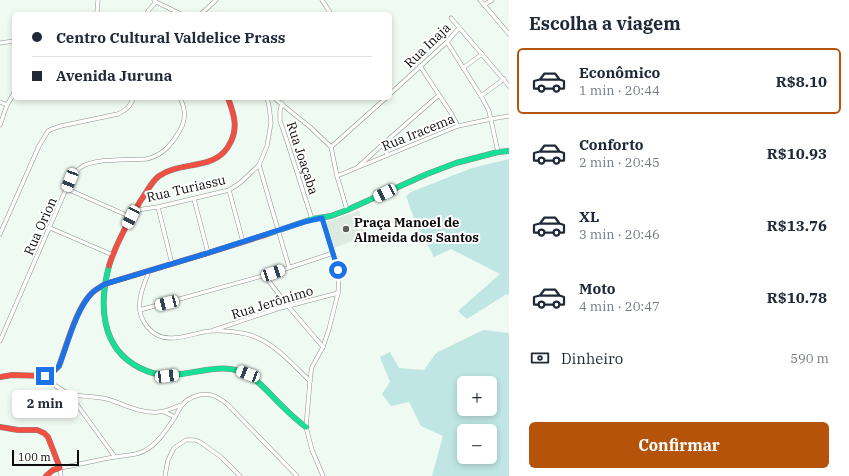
<!DOCTYPE html>
<html lang="pt">
<head>
<meta charset="utf-8">
<style>
  :root { --surface:#fff; --page:#f6f6f7; --text:#1f2937; --muted:#747a83; --line:#e0e1e3; --accent:#b45309 }
  body { margin:0; font-family:"IBM Plex Serif",serif; background:var(--page); color:var(--text); height:100vh; display:flex; flex-direction:column; font-size:15px; white-space:nowrap }
  * { box-sizing:border-box; margin:0 }
  p { font-size:13px; color:var(--muted) }
  .icon { flex:none; width:22px; height:22px; fill:none; stroke:currentColor; stroke-width:2; stroke-linecap:round; stroke-linejoin:round }
  .map { position:relative; flex:1; overflow:hidden }
  .side { display:flex; flex-direction:column; background:var(--surface); width:340px }
  .side>* { flex:none }
  .guide { position:absolute; left:12px; top:12px; width:380px; height:88px; border-radius:6px; box-shadow:0 2px 6px #0003; display:grid; align-content:center; height:88px; padding:0 20px; background:var(--surface) }
  .controls { position:absolute; left:457px; top:376px; display:grid; gap:8px }
  .controls a { display:grid; place-items:center; width:40px; height:40px; border-radius:6px; background:var(--surface); box-shadow:0 2px 6px #0003; font-size:20px }
  .scale { position:absolute; left:12px; bottom:10px; width:67px; box-sizing:border-box; padding-left:4px; border:2px solid #0c0c0c; border-top:0; font-size:11px; line-height:14px; white-space:nowrap; color:#0c0c0c; -webkit-text-stroke:3px #fff; paint-order:stroke }
  .end { position:absolute; width:18px; height:18px; margin:-9px; border:5px solid #1a73e8; background:#fff; box-shadow:0 0 0 2px #fff }
  .from { border-radius:50% }
  .bubble { position:absolute; height:28px; border-radius:6px; background:var(--surface); box-shadow:0 2px 6px #0003; font-size:13px; font-weight:800; line-height:28px; text-align:center }
  .car { position:absolute; width:12px; height:24px; margin:-12px -6px; border-radius:5px; box-shadow:0 0 3px 1px #0007; background:linear-gradient(#fff 24%,#345 0 40%,#fff 0 76%,#345 0 86%,#fff 0) }
  .guide b { display:flex; align-items:center; gap:14px; height:38px; font-size:15px }
  .guide b+b { border-top:1px solid var(--line) }
  .guide i { width:10px; height:10px; background:var(--text) }
  ul { padding:0; list-style:none }
  li { display:flex; align-items:center; gap:12px; height:66px; margin:0 8px 6px; padding:0 12px; border:2px solid transparent; border-radius:6px }
  li div { flex:1 }
  li b { display:block; font-size:15px }
  li em { font-style:normal; font-weight:800 }
  li.on { border-color:var(--accent) }
  li>.icon { width:36px; height:36px; stroke-width:1.5 }
  h2 { padding:0 20px; font-size:18px; line-height:48px }
  .pay { display:flex; align-items:center; gap:10px; height:44px; padding:0 20px; font-size:15px }
  .pay p { margin-inline-start:auto }
  .action { display:flex; gap:8px; margin-top:auto; padding:8px 20px }
  .action a { flex:1; height:46px; border-radius:6px; background:var(--accent); color:#fff; font-size:16px; font-weight:800; line-height:46px; text-align:center }
  main { display:flex; flex:1; min-height:0 }
  .map>svg:first-child { display:block }
  .forest { fill:#bfe6e3; fill-rule:evenodd }
  .plaza { fill:#dceadf }
  .lines { fill:none; stroke-linecap:round; stroke-linejoin:round }
  .street-casing { stroke:#8e9390; stroke-width:4.5 }
  .fast-casing { stroke:#858a86; stroke-width:6 }
  .jam-casing { stroke:#858a86; stroke-width:6 }
  .street { stroke:#fdfefd; stroke-width:3.5 }
  .fast { stroke:#16e098; stroke-width:5 }
  .jam { stroke:#f24e42; stroke-width:5 }
  .route { stroke:#1a73e8; stroke-width:5 }
  .poi-dot { fill:#5b5f5c; stroke:#fff; stroke-width:1.5 }
  .labels { text-anchor:middle; stroke-width:4; stroke-linejoin:round; paint-order:stroke }
  .street-label { font-size:13px; fill:#0c0c0c; stroke:#fff }
  .poi-label { font-size:13px; font-weight:bold; fill:#0c0c0c; stroke:#fff; text-anchor:start }
</style>
</head>
<body>
<main>
<div class="map">
<svg width="509" height="476" viewBox="0 0 509 476">
  <rect width="100%" height="100%" fill="#effaf2"/>
  <g class="forest">
    <polygon points="509,159 509,294 505,295 467,319 458,311 500,274 451,249 434,257 415,221 406,196 411,192 472,168"/>
    <path d="M 483,330 L 509,333 L 509,476 L 432,476 L 443,436 L 421,426 L 409,402 L 391,406 L 382,394 L 390,382 L 380,357 L 390,352 L 399,368 L 424,370 L 436,353 ZM 464,383 L 490,383 L 490,409 L 464,409 ZM 464,431 L 490,431 L 490,457 L 464,457 Z"/>
  </g>
  <polygon class="plaza" points="359,211 366,236 334,248 326,222"/>
  <g class="lines">
    <defs>
      <g id="street">
        <polyline points="154,0 156,2 181,14"/>
        <polyline points="322,0 331,14"/>
        <polyline points="480,0 509,34"/>
        <polyline points="484,5 492,0"/>
        <polyline points="97,14 97,12 98,0"/>
        <polyline points="147,14 148,11 156,2"/>
        <polyline points="201,14 216,0"/>
        <polyline points="451,18 509,86"/>
        <polyline points="447,42 481,96 489,111 498,152"/>
        <polyline points="0,43 14,41"/>
        <polyline points="420,66 451,113 458,126"/>
        <polyline points="463,68 482,54"/>
        <polyline points="390,94 447,42 459,28"/>
        <polyline points="481,96 504,79"/>
        <polyline points="274,98 310,127 331,147 337,176 347,210"/>
        <polyline points="0,102 7,105"/>
        <polyline points="282,103 280,111 280,121 286,138 312,219"/>
        <polyline points="0,125 7,105 14,93"/>
        <polyline points="382,145 388,155"/>
        <polyline points="331,147 386,98"/>
        <polyline points="259,165 289,267"/>
        <polyline points="359,166 382,145 439,95"/>
        <polyline points="337,176 458,126 491,119 509,116"/>
        <polyline points="67,189 131,217"/>
        <polyline points="229,190 243,242"/>
        <polyline points="194,199 208,253"/>
        <polyline points="158,207 172,264"/>
        <polyline points="136,210 158,207 229,190 240,183 259,165 267,146 271,123 269,106 267,98"/>
        <polyline points="322,218 333,253 338,269 339,277 338,293 329,329 323,347 312,367 311,372 310,381 306,427 312,450 323,476"/>
        <polyline points="50,228 113,255"/>
        <path d="M 0,234 L 39,146 L 48,131 L 52,129 L 61,126 L 118,114 C 125,110 131,107 133,98"/>
        <path d="M 149,271 C 146,280 141,290 140,300 C 137,319 151,339 172,338 C 185,338 198,332 211,331 C 222,330 240,332 250,335 C 275,343 292,364 310,381"/>
        <polyline points="264,275 288,306 323,347"/>
        <polyline points="140,310 273,273 333,253"/>
        <polyline points="214,330 277,309 338,293"/>
        <path d="M 0,341 L 70,180 C 73,176 76,171 80,168 C 92,158 130,160 146,159 C 162,156 171,145 179,132 C 180,129 183,126 183,123 C 186,115 184,106 180,98"/>
        <polyline points="40,376 70,395 115,457"/>
        <path d="M 70,395 C 82,396 95,396 107,399 C 124,404 141,414 158,412 C 166,412 174,407 182,405"/>
        <polyline points="164,412 175,417"/>
        <path d="M 61,476 L 60,468 C 78,465 96,460 114,457 C 124,455 135,456 144,451 C 158,444 167,429 175,417 C 178,412 180,407 183,404 C 186,400 189,399 193,397 C 206,391 216,395 227,404 L 297,476"/>
        <polyline points="165,476 168,460 174,448 186,440 195,440 200,442 221,457 240,476"/>
      </g>
      <g id="fast">
        <polyline points="265,235 312,219 331,216 347,210 427,174 456,163 498,152 509,151"/>
        <path d="M 109,266 C 99,304 100,348 140,368 C 150,373 161,376 172,375 C 193,374 219,364 239,371 C 255,376 267,391 279,403 C 287,411 296,420 306,427"/>
      </g>
      <g id="jam">
        <path d="M 109,266 C 116,243 129,221 141,200 C 147,192 151,182 159,176 C 179,162 208,169 224,152 C 226,150 228,147 229,145 C 239,129 234,114 228,98"/>
        <path d="M 0,377 L 12,375 L 45,376 L 54,371 L 59,366 C 67,345 76,308 92,293 C 96,289 101,287 105,284 L 208,253 L 265,235"/>
        <polyline points="0,427 18,430 37,430 44,433 48,437 60,468 53,470 46,476"/>
      </g>
    </defs>
    <use href="#street" class="street-casing"/>
    <use href="#fast" class="fast-casing"/>
    <use href="#jam" class="jam-casing"/>
    <use href="#street" class="street"/>
    <use href="#fast" class="fast"/>
    <use href="#jam" class="jam"/>
  </g>
  <g class="lines">
    <path class="route" d="M 45,376 L 54,371 L 59,366 C 67,345 76,311 90,295 C 94,290 101,287 105,284 L 208,253 L 304,222 L 322,218 L 338,270"/>
  </g>
  <circle class="poi-dot" cx="346" cy="229" r="4"/>
  <g class="labels">
    <g class="street-label">
      <text transform="translate(427 45) rotate(-44)" y="5">Rua Inaja</text>
      <text transform="translate(418 132) rotate(-22)" y="5">Rua Iracema</text>
      <text transform="translate(303 158) rotate(72)" y="5">Rua Joaçaba</text>
      <text transform="translate(186 188) rotate(-13)" y="5">Rua Turiassu</text>
      <text transform="translate(40 226) rotate(-66)" y="5">Rua Orion</text>
      <text transform="translate(272 302) rotate(-17)" y="5">Rua Jerônimo</text>
    </g>
    <g class="poi-label">
      <text x="354" y="227">Praça Manoel de<tspan x="354" dy="15">Almeida dos Santos</tspan></text>
    </g>
  </g>
</svg>
<div class="controls">
<a>+</a>
<a>−</a>
</div>
<div class="scale">100 m</div>
<i class="end from" style="left:338px;top:270px"></i>
<i class="end" style="left:45px;top:376px"></i>
<div class="bubble" style="left:12px;top:390px;width:66px">2 min</div>
<i class="car" style="left:70px;top:180px;rotate:201deg"></i>
<i class="car" style="left:385px;top:193px;rotate:244deg"></i>
<i class="car" style="left:131px;top:217px;rotate:206deg"></i>
<i class="car" style="left:273px;top:273px;rotate:71deg"></i>
<i class="car" style="left:167px;top:303px;rotate:255deg"></i>
<i class="car" style="left:248px;top:374px;rotate:291deg"></i>
<i class="car" style="left:167px;top:376px;rotate:83deg"></i>
<div class="guide">
<b><i class="from"></i>Centro Cultural Valdelice Prass</b>
<b><i></i>Avenida Juruna</b>
</div>
</div>
<section class="side">
<h2>Escolha a viagem</h2>
<ul>
<li class="on"><svg class="icon" aria-label="car" viewBox="0 0 24 24"><path d="M5 17H2v-5l4-1 3-4h7l3 4 3 1v5h-3M9 17h6M6 11h13"/><circle cx="7" cy="17" r="2"/><circle cx="17" cy="17" r="2"/></svg><div><b>Econômico</b><p>1 min · 20:44</p></div><em>R$8.10</em></li>
<li><svg class="icon" aria-label="car" viewBox="0 0 24 24"><path d="M5 17H2v-5l4-1 3-4h7l3 4 3 1v5h-3M9 17h6M6 11h13"/><circle cx="7" cy="17" r="2"/><circle cx="17" cy="17" r="2"/></svg><div><b>Conforto</b><p>2 min · 20:45</p></div><em>R$10.93</em></li>
<li><svg class="icon" aria-label="car" viewBox="0 0 24 24"><path d="M5 17H2v-5l4-1 3-4h7l3 4 3 1v5h-3M9 17h6M6 11h13"/><circle cx="7" cy="17" r="2"/><circle cx="17" cy="17" r="2"/></svg><div><b>XL</b><p>3 min · 20:46</p></div><em>R$13.76</em></li>
<li><svg class="icon" aria-label="car" viewBox="0 0 24 24"><path d="M5 17H2v-5l4-1 3-4h7l3 4 3 1v5h-3M9 17h6M6 11h13"/><circle cx="7" cy="17" r="2"/><circle cx="17" cy="17" r="2"/></svg><div><b>Moto</b><p>4 min · 20:47</p></div><em>R$10.78</em></li>
</ul>
<div class="pay"><svg class="icon" aria-label="cash" viewBox="0 0 24 24"><path d="M3 7h18v10H3z"/><circle cx="12" cy="12" r="2"/></svg>Dinheiro<p>590 m</p></div>
<div class="action"><a>Confirmar</a></div>
</section>
</main>
</body>
</html>
